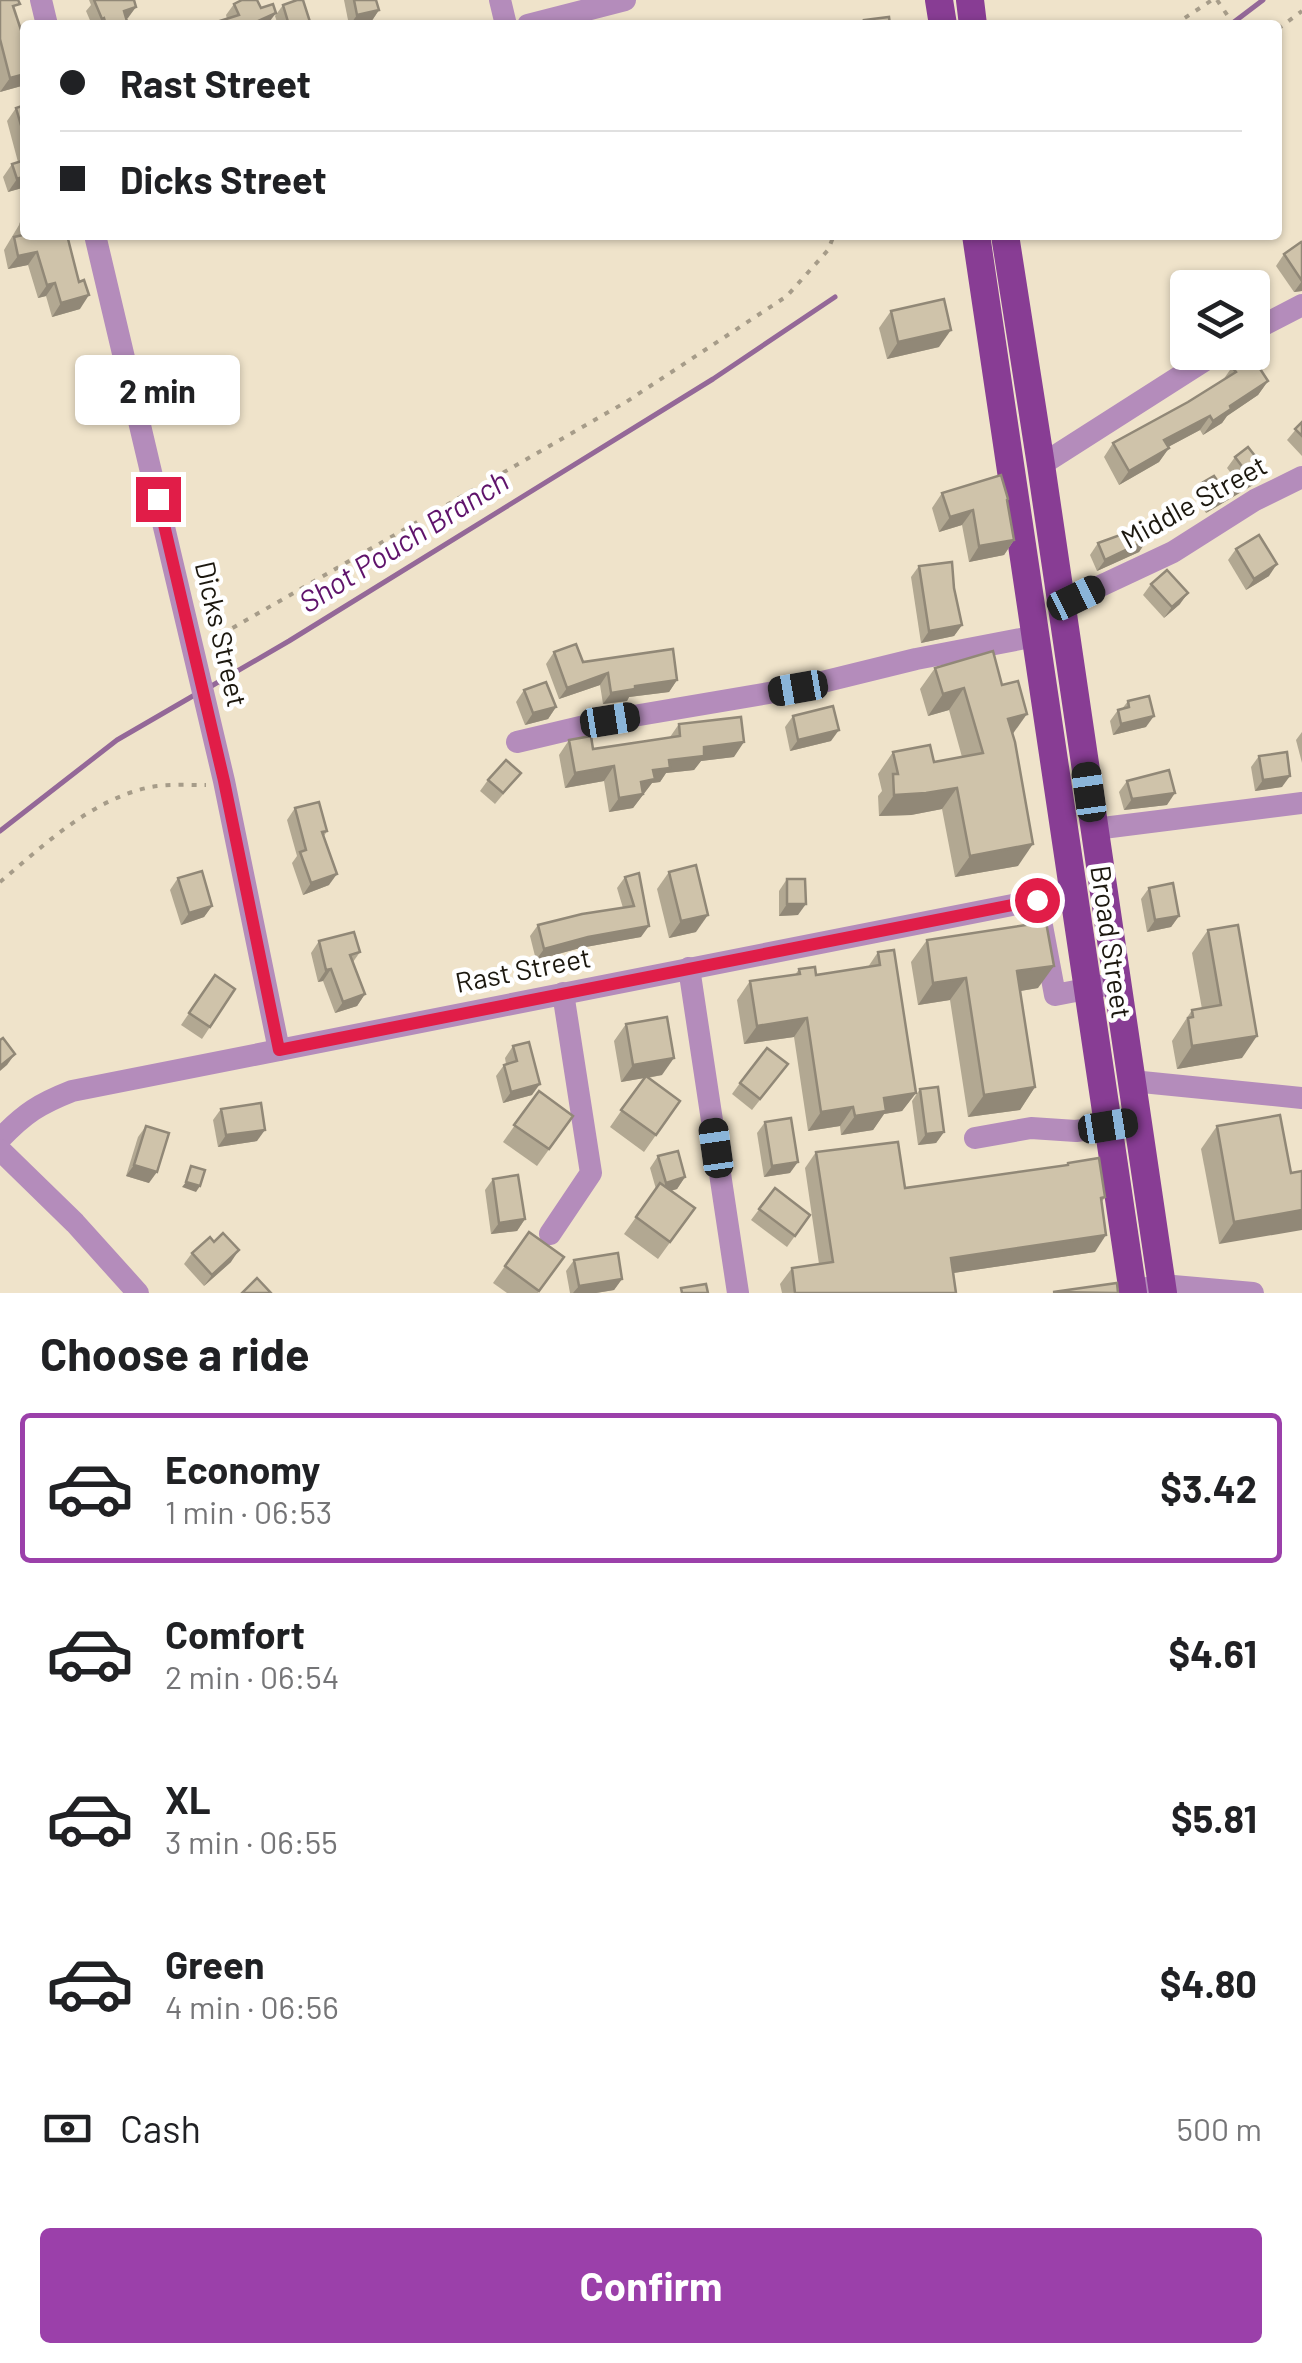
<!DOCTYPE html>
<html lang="en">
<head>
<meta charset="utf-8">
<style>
  :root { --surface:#fff; --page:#f6f6f6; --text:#202124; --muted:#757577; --line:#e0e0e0; --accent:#9b40aa }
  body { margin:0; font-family:Barlow,sans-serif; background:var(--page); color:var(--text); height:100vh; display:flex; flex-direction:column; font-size:38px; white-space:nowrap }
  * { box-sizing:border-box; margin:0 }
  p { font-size:32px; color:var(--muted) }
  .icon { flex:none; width:55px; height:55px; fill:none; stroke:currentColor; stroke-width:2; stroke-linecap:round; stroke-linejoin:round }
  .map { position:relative; height:1293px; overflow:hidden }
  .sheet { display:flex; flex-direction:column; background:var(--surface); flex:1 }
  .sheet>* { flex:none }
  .banner { position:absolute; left:20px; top:20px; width:1262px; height:220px; border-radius:10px; box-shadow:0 2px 8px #0004; display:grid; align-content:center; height:220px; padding:0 40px; background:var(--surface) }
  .controls { position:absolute; left:1170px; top:270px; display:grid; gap:20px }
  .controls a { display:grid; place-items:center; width:100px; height:100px; border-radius:10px; background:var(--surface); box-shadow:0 2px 8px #0004; font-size:50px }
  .end { position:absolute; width:45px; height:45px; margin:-22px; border:12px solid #e11d48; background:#fff; box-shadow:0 0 0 5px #fff }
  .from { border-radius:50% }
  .bubble { position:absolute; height:70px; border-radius:10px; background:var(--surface); box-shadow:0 2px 8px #0004; font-size:32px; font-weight:700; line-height:70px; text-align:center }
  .car { position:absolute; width:30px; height:60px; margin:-30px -15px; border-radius:12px; box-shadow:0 0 8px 2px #0007; background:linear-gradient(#222 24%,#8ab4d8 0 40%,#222 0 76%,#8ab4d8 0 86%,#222 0) }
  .banner b { display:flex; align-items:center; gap:35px; height:95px; font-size:38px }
  .banner b+b { border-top:2px solid var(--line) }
  .banner i { width:25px; height:25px; background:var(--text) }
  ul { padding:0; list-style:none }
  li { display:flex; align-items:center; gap:30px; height:150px; margin:0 20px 15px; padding:0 20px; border:5px solid transparent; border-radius:10px }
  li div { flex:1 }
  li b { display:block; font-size:38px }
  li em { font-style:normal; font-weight:700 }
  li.on { border-color:var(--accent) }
  li>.icon { width:90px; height:90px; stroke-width:1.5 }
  h2 { padding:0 40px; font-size:45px; line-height:120px }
  .pay { display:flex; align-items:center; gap:25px; height:110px; padding:0 40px; font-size:38px }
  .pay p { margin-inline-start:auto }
  .button { display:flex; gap:20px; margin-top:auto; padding:20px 40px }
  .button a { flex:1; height:115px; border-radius:10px; background:var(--accent); color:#fff; font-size:40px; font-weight:700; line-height:115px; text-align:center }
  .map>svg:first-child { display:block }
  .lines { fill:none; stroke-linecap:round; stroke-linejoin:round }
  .stream { stroke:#946898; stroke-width:5 }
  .path { stroke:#a69c89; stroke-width:4; stroke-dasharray:5 8; stroke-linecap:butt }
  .minor { stroke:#b48cbb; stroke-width:22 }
  .major { stroke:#883d94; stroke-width:28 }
  .wall { fill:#b2a892 }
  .shaded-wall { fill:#918877 }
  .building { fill:#cfc3aa; stroke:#918877; stroke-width:2.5 }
  .route { stroke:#e11d48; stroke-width:12 }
  .labels { text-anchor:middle; stroke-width:9; stroke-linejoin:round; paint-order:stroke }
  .street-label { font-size:28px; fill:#1c180f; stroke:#fff }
  .water-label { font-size:30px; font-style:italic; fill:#5f136b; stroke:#fff }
</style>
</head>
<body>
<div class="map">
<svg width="1302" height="1293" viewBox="0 0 1302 1293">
  <rect width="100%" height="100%" fill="#efe3ca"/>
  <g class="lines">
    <g class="stream">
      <polyline points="1230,25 1263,0"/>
      <polyline points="208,688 289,641 713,379 835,297"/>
      <polyline points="0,831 117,740 198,693"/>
    </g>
    <g class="path">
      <polyline points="1217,0 1234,25"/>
      <polyline points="1174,25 1212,0"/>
      <polyline points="1278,29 1302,11"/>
      <polyline points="210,641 626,402 787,296 828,250 834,235"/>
      <path d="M 0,882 C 45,844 92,799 151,787 C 168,784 188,785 206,785"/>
    </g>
    <g class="minor">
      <polyline points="41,0 47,25"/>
      <polyline points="500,0 506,25"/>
      <polyline points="528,25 625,0"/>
      <polyline points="95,235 224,781 279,1050"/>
      <polyline points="1252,331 1302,305"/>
      <polyline points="1041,465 1218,352"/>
      <polyline points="1062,604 1173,552 1255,500 1302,477"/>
      <polyline points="517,742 610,720 798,688 916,659 1036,636"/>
      <polyline points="1095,829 1302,803"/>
      <polyline points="1037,899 1055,995 1117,983"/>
      <polyline points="689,968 738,1293"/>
      <polyline points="1132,1081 1302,1098"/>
      <polyline points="975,1138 1031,1128 1076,1131 1138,1122"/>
      <path d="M 0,1139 C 25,1113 39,1104 72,1091 L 1073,893"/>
      <polyline points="0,1150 75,1223 138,1293"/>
      <polyline points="550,1234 591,1173 563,993"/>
      <polyline points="1147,1288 1162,1285 1253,1293"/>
    </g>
    <g class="major">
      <polyline points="939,0 943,25"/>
      <polyline points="970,0 973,25"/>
      <polyline points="976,235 1133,1293"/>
      <polyline points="1005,235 1041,465 1163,1293"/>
    </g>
  </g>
  <g class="wall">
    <polygon points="0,0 15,11 25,42 25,85 0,92"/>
    <polygon points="89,0 134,0 136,7 126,19 128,25 92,25 86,11 91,5"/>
    <polygon points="344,0 376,0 379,10 371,22 349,25"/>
    <polygon points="234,4 268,24 207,25 227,19 226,15"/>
    <polygon points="283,5 311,25 278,25 275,16"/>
    <polygon points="25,105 25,195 22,188 8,192 3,177 12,164 18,162 7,121 16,108"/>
    <polygon points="25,215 25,235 80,309 52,317 46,296 38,298 28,265 8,269 4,250"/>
    <polygon points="1302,244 1302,291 1294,292 1276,266 1284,254"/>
    <polygon points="891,311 939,347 887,359 879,328"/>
    <polygon points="1232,367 1268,381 1258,395 1227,416 1222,423 1203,435 1200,430 1168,447 1169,448 1159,462 1119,485 1104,457 1113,443 1188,402 1223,380"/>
    <polygon points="1302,422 1302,456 1287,440"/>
    <polygon points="1235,457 1266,470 1258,482 1206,513 1194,495 1202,483 1221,486 1234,477 1227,468"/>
    <polygon points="942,493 1008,499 1007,502 1014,540 1004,555 969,562 962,525 939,532 932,508"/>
    <polygon points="1147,540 1139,552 1097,571 1090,555 1098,543"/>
    <polygon points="1236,549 1269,576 1246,590 1228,560"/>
    <polygon points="919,566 954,588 962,625 954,636 921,643 911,577"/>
    <polygon points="1151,584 1180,604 1164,618 1143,595"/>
    <polygon points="993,651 1012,734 1018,866 955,877 942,809 911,815 879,816 878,796 882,791 878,774 893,752 934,762 962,757 949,710 928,716 920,689 935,668"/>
    <polygon points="554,652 583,662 677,680 669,692 629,697 627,701 603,704 600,685 559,699 546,664"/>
    <polygon points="524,690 556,707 548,719 525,725 516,702"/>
    <polygon points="1128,701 1146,727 1113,735 1110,721 1118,710 1122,709"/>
    <polygon points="793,716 831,741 790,751 785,727"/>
    <polygon points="679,724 734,757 701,761 694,770 666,773 660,782 652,783 633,808 609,812 604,781 565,788 559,755 569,740 593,749 670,737"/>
    <polygon points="1302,732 1302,763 1296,740"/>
    <polygon points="1259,756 1282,787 1255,791 1251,767"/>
    <polygon points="521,773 495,804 480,791 488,780"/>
    <polygon points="1127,781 1167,805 1124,810 1119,792"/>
    <polygon points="295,808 327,831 324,836 329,885 303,895 292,863 297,856 287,820"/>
    <polygon points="669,872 696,932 669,938 657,889"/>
    <polygon points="639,873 641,937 580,948 536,960 530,936 538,925 623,908 617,888 625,877"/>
    <polygon points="178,878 212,906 204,917 181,925 170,890"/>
    <polygon points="787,879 798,915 779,916 779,891"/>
    <polygon points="1149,888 1179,916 1171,927 1147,932 1141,899"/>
    <polygon points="1208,930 1242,1058 1177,1069 1172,1041 1192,1010 1202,1009 1192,953"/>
    <polygon points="927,940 1038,988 1020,991 1035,1087 1020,1110 968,1117 950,1000 918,1005 911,962"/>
    <polygon points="319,941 360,952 353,962 365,994 357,1006 335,1013 323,981 318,982 311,953"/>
    <polygon points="878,952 916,1093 902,1111 884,1114 873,1130 841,1135 840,1126 808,1131 794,1037 744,1044 737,1000 750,981 795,975 799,969 816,975 868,967"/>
    <polygon points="215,975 235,989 202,1039 181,1025"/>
    <polygon points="626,1024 662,1075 648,1078 680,1101 644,1152 610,1127 644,1078 621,1082 614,1041"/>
    <polygon points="513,1046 532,1095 503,1103 496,1076 504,1065 506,1064 505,1058"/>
    <polygon points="788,1064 752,1110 732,1094 740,1083"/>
    <polygon points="920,1089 944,1132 936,1143 918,1145 912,1101"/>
    <polygon points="539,1091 573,1116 537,1166 503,1142"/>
    <polygon points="221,1109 257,1141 218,1147 213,1120"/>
    <polygon points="765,1122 790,1173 764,1177 757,1133"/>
    <polygon points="146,1126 149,1183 126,1176 138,1137"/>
    <polygon points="1217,1126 1291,1173 1219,1244 1201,1149"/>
    <polygon points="816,1152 905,1188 1067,1166 1068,1163 1105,1197 1101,1203 1095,1252 953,1273 956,1293 782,1293 780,1284 792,1268 819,1264 805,1168"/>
    <polygon points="658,1156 685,1177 677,1189 671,1191 695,1208 658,1259 624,1234 656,1189 650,1168"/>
    <polygon points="493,1179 525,1219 517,1231 491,1234 485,1190"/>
    <polygon points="775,1188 810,1215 787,1247 751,1220"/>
    <polygon points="529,1232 564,1257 538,1293 507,1293 493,1283"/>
    <polygon points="192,1253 231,1262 204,1286 184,1264"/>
    <polygon points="574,1260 622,1279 614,1290 596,1293 570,1293 566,1271"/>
  </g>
  <g class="shaded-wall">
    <polygon points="136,7 128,18 116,23 124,11"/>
    <polygon points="379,10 371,22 350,25 357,15"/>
    <polygon points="276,13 267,25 249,25"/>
    <polygon points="25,74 25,85 0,92 10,78"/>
    <polygon points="25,176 25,184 22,188 8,192 17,179"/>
    <polygon points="37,252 28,265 8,269 18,256"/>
    <polygon points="1302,281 1302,291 1294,292"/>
    <polygon points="55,283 46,296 38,298 47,285"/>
    <polygon points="89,295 80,309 52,317 61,303"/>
    <polygon points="951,330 939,347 887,359 898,342"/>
    <polygon points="1268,381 1258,395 1227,416 1222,423 1203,435 1213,421 1230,406"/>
    <polygon points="1210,416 1200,430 1155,454 1164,440"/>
    <polygon points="1169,448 1159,462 1119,485 1129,471"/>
    <polygon points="1266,470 1258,482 1206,513 1214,502"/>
    <polygon points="973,510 962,525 939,532 950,517"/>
    <polygon points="1014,540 1004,555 969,562 979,546"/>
    <polygon points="1147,540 1139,552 1097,571 1105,560"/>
    <polygon points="1277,564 1269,576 1246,590 1254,579"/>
    <polygon points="1188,593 1180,604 1164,618 1172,607"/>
    <polygon points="962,625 954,636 921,643 929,631"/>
    <polygon points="608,673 600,685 559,699 567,688"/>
    <polygon points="677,680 669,692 629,697 627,701 603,704 611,693 635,686"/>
    <polygon points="964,688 949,710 928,716 943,694"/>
    <polygon points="556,707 548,719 525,725 533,713"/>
    <polygon points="1027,714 1012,735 1008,719"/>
    <polygon points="1154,716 1146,727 1113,735 1121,724"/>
    <polygon points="839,730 831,741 790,751 798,740"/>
    <polygon points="744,742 734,757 701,761 694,770 666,773 660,782 652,783 633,808 609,812 619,798 669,760 704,747"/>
    <polygon points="614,766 604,781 565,788 575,773"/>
    <polygon points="1290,776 1282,787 1255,791 1263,780"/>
    <polygon points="957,788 942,809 911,815 879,816 894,795"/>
    <polygon points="1175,793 1167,805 1124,810 1132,799"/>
    <polygon points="1033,844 1018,866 955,877 970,856"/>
    <polygon points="337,874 329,885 303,895 311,883"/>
    <polygon points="787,904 806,904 798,915 779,916"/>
    <polygon points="212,906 204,917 181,925 189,913"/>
    <polygon points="708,915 696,932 669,938 681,921"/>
    <polygon points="1179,916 1171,927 1147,932 1155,920"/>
    <polygon points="649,926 641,937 580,948 536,960 544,949 588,937"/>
    <polygon points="1054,966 1038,988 1002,994 1017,971"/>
    <polygon points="331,969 323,981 318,982 326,970"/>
    <polygon points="966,978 950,1000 918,1005 933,983"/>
    <polygon points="365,994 357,1006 335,1013 343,1002"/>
    <polygon points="807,1018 794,1037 744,1044 757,1026"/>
    <polygon points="1257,1036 1242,1058 1177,1069 1192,1046"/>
    <polygon points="15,1054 7,1065 0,1071 0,1066"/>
    <polygon points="674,1058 662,1075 621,1082 633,1065"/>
    <polygon points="540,1084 532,1095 503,1103 511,1092"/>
    <polygon points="1035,1087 1020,1110 968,1117 984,1095"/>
    <polygon points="916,1093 902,1111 884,1114 873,1130 841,1135 855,1116 884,1098"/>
    <polygon points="853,1107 840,1126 808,1131 821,1112"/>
    <polygon points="265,1130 257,1141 218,1147 226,1135"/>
    <polygon points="944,1132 936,1143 918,1145 926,1134"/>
    <polygon points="798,1162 790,1173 764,1177 772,1166"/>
    <polygon points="134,1165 157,1172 149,1183 126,1176"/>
    <polygon points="685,1177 677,1189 658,1194 666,1183"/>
    <polygon points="186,1182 200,1186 196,1192 182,1187"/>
    <polygon points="1302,1210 1302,1230 1219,1244 1234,1222"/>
    <polygon points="525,1219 517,1231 491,1234 499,1223"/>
    <polygon points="1106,1235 1095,1252 940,1275 951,1258"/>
    <polygon points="239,1250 231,1262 204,1286 212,1275"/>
    <polygon points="622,1279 614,1290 596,1293 573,1293 579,1286"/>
  </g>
  <g class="building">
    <polygon points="0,0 18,0 20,4 13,6 25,42 25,74 10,78 0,39"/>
    <polygon points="94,0 134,0 136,7 124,11 128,25 106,25 104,18 102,19"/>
    <polygon points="242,0 257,0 261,8 273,4 276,13 249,25 207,25 239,15 234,4"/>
    <polygon points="297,0 303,0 311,25 289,25 283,5"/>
    <polygon points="354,0 376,0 379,10 357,15"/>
    <polygon points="889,17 890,25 865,25 864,20"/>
    <polygon points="25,105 25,139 16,108"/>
    <polygon points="25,160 25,176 17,179 12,164"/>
    <polygon points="21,224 25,224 25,235 67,235 79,282 84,280 89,295 61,303 55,283 47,285 37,252 18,256 14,237 23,235"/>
    <polygon points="1301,242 1302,244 1302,281 1284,254"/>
    <polygon points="1253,282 1262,302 1252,308 1252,288 1241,288"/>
    <polygon points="944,299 951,330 898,342 891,311"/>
    <polygon points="1251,355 1268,381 1230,406 1231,409 1213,421 1210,416 1164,440 1169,448 1129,471 1113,443 1188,402 1236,372 1232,367"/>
    <polygon points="1302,422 1302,436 1295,429"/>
    <polygon points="1248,447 1266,470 1214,502 1202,483 1214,476 1221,486 1244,469 1235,457"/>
    <polygon points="1001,475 1008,499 1007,500 1014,540 979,546 973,510 950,517 942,493"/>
    <polygon points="1142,527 1147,540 1105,560 1098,543"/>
    <polygon points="1259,535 1277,564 1254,579 1236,549"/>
    <polygon points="952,562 954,588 962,625 929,631 919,566"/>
    <polygon points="1167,570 1188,593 1172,607 1151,584"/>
    <polygon points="576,644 583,662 673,649 677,680 635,686 635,689 611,693 608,673 567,688 554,652"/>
    <polygon points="993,651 1002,685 1018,681 1027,714 1008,719 1015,742 1033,844 970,856 957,788 926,793 894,795 893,774 898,774 893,752 930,745 934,762 983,753 964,688 943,694 935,668"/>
    <polygon points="546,682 556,707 533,713 524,690"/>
    <polygon points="1149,696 1154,716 1121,724 1118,710 1129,707 1128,701"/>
    <polygon points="833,706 839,730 798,740 793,716"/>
    <polygon points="741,717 744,742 704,747 704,756 669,760 670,768 653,770 655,779 641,782 643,794 619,798 614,766 575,773 569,740 591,736 593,749 680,736 679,724"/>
    <polygon points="1287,752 1290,776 1263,780 1259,756"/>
    <polygon points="506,760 521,773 503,793 488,780"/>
    <polygon points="1169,770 1175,793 1132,799 1127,781"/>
    <polygon points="319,802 327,831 322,832 337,874 311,883 300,852 306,850 295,808"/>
    <polygon points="696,865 708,915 681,921 669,872"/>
    <polygon points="202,871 212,906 189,913 178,878"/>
    <polygon points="639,873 649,926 588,937 544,949 538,925 582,914 634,906 625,877"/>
    <polygon points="787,879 805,879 806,904 787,904"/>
    <polygon points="1173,883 1179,916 1155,920 1149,888"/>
    <polygon points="1046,922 1054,966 1017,971 1035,1087 984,1095 966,978 933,983 927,940"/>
    <polygon points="1238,925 1257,1036 1192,1046 1188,1018 1193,1017 1192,1010 1221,1005 1208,930"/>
    <polygon points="354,932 360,952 350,955 365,994 343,1002 331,969 326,970 319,941"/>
    <polygon points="894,950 916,1093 884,1098 886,1111 855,1116 853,1107 821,1112 807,1018 757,1026 750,981 800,974 799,969 815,967 816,975 880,965 878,952"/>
    <polygon points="215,975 235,989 210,1027 189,1013"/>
    <polygon points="667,1017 674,1058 633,1065 626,1024"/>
    <polygon points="3,1038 15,1054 0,1066 0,1040"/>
    <polygon points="529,1042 540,1084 511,1092 504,1065 517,1061 513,1046"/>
    <polygon points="767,1048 788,1064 760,1099 740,1083"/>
    <polygon points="646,1076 680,1101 656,1135 621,1110"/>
    <polygon points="938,1087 944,1132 926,1134 920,1089"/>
    <polygon points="539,1091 573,1116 549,1149 514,1125"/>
    <polygon points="261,1103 265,1130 226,1135 221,1109"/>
    <polygon points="1280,1115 1291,1173 1302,1171 1302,1210 1234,1222 1217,1126"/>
    <polygon points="791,1118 798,1162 772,1166 765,1122"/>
    <polygon points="146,1126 169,1133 157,1172 134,1165"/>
    <polygon points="898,1142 905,1188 1068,1165 1068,1163 1099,1158 1105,1197 1101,1198 1106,1235 951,1258 956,1293 795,1293 792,1268 833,1262 816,1152"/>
    <polygon points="678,1151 685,1177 666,1183 658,1156"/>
    <polygon points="191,1166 205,1170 200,1186 186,1182"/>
    <polygon points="518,1175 525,1219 499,1223 493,1179"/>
    <polygon points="660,1183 695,1208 670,1242 636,1217"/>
    <polygon points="775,1188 810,1215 795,1236 759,1209"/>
    <polygon points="529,1232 564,1257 539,1291 505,1266"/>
    <polygon points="223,1233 239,1250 212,1275 192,1253 210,1237 214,1242"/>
    <polygon points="618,1253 622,1279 579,1286 574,1260"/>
    <polygon points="257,1278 271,1293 242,1293"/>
    <polygon points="1117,1283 1118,1293 1053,1292"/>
    <polygon points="706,1284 708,1293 682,1293 681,1288"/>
  </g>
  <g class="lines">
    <polyline class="route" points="158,499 224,781 279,1050 1037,900"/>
  </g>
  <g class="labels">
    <g class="street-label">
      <text transform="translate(1194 502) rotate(-29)" y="10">Middle Street</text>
      <text transform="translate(221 634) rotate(77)" y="10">Dicks Street</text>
      <text transform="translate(1111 942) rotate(82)" y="10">Broad Street</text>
      <text transform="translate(523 970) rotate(-11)" y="10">Rast Street</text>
    </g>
    <g class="water-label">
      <text transform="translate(404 542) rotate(-32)" y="10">Shot Pouch Branch</text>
    </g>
  </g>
</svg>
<div class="controls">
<a><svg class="icon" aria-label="layers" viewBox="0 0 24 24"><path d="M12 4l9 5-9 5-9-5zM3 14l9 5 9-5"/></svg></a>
</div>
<i class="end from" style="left:1037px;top:900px"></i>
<i class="end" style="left:158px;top:499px"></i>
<div class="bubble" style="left:75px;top:355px;width:165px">2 min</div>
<i class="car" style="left:1076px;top:598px;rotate:64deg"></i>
<i class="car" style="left:798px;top:688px;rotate:260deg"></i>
<i class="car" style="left:610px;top:720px;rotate:81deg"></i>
<i class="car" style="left:1089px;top:792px;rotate:352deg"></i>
<i class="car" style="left:1108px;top:1126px;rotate:81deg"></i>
<i class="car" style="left:716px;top:1148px;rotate:352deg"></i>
<div class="banner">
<b><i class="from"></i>Rast Street</b>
<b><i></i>Dicks Street</b>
</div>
</div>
<section class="sheet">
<h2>Choose a ride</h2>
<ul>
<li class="on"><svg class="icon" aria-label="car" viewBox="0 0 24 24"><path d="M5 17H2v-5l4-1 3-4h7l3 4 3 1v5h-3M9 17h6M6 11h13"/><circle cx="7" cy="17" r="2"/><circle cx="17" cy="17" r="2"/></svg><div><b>Economy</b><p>1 min · 06:53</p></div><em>$3.42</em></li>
<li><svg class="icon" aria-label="car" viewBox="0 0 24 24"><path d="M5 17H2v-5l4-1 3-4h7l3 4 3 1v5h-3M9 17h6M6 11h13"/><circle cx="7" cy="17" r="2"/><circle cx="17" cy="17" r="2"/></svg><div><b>Comfort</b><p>2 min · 06:54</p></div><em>$4.61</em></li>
<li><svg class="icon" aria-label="car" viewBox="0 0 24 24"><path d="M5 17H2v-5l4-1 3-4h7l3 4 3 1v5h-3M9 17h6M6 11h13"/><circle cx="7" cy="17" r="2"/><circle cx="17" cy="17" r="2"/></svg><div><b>XL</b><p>3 min · 06:55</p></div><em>$5.81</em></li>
<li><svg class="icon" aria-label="car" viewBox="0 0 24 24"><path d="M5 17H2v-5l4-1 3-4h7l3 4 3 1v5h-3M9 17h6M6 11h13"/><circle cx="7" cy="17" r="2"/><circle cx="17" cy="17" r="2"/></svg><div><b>Green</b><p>4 min · 06:56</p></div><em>$4.80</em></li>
</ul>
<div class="pay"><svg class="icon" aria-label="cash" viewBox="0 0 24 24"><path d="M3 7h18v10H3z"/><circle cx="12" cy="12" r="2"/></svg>Cash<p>500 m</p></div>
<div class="button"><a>Confirm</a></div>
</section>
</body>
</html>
